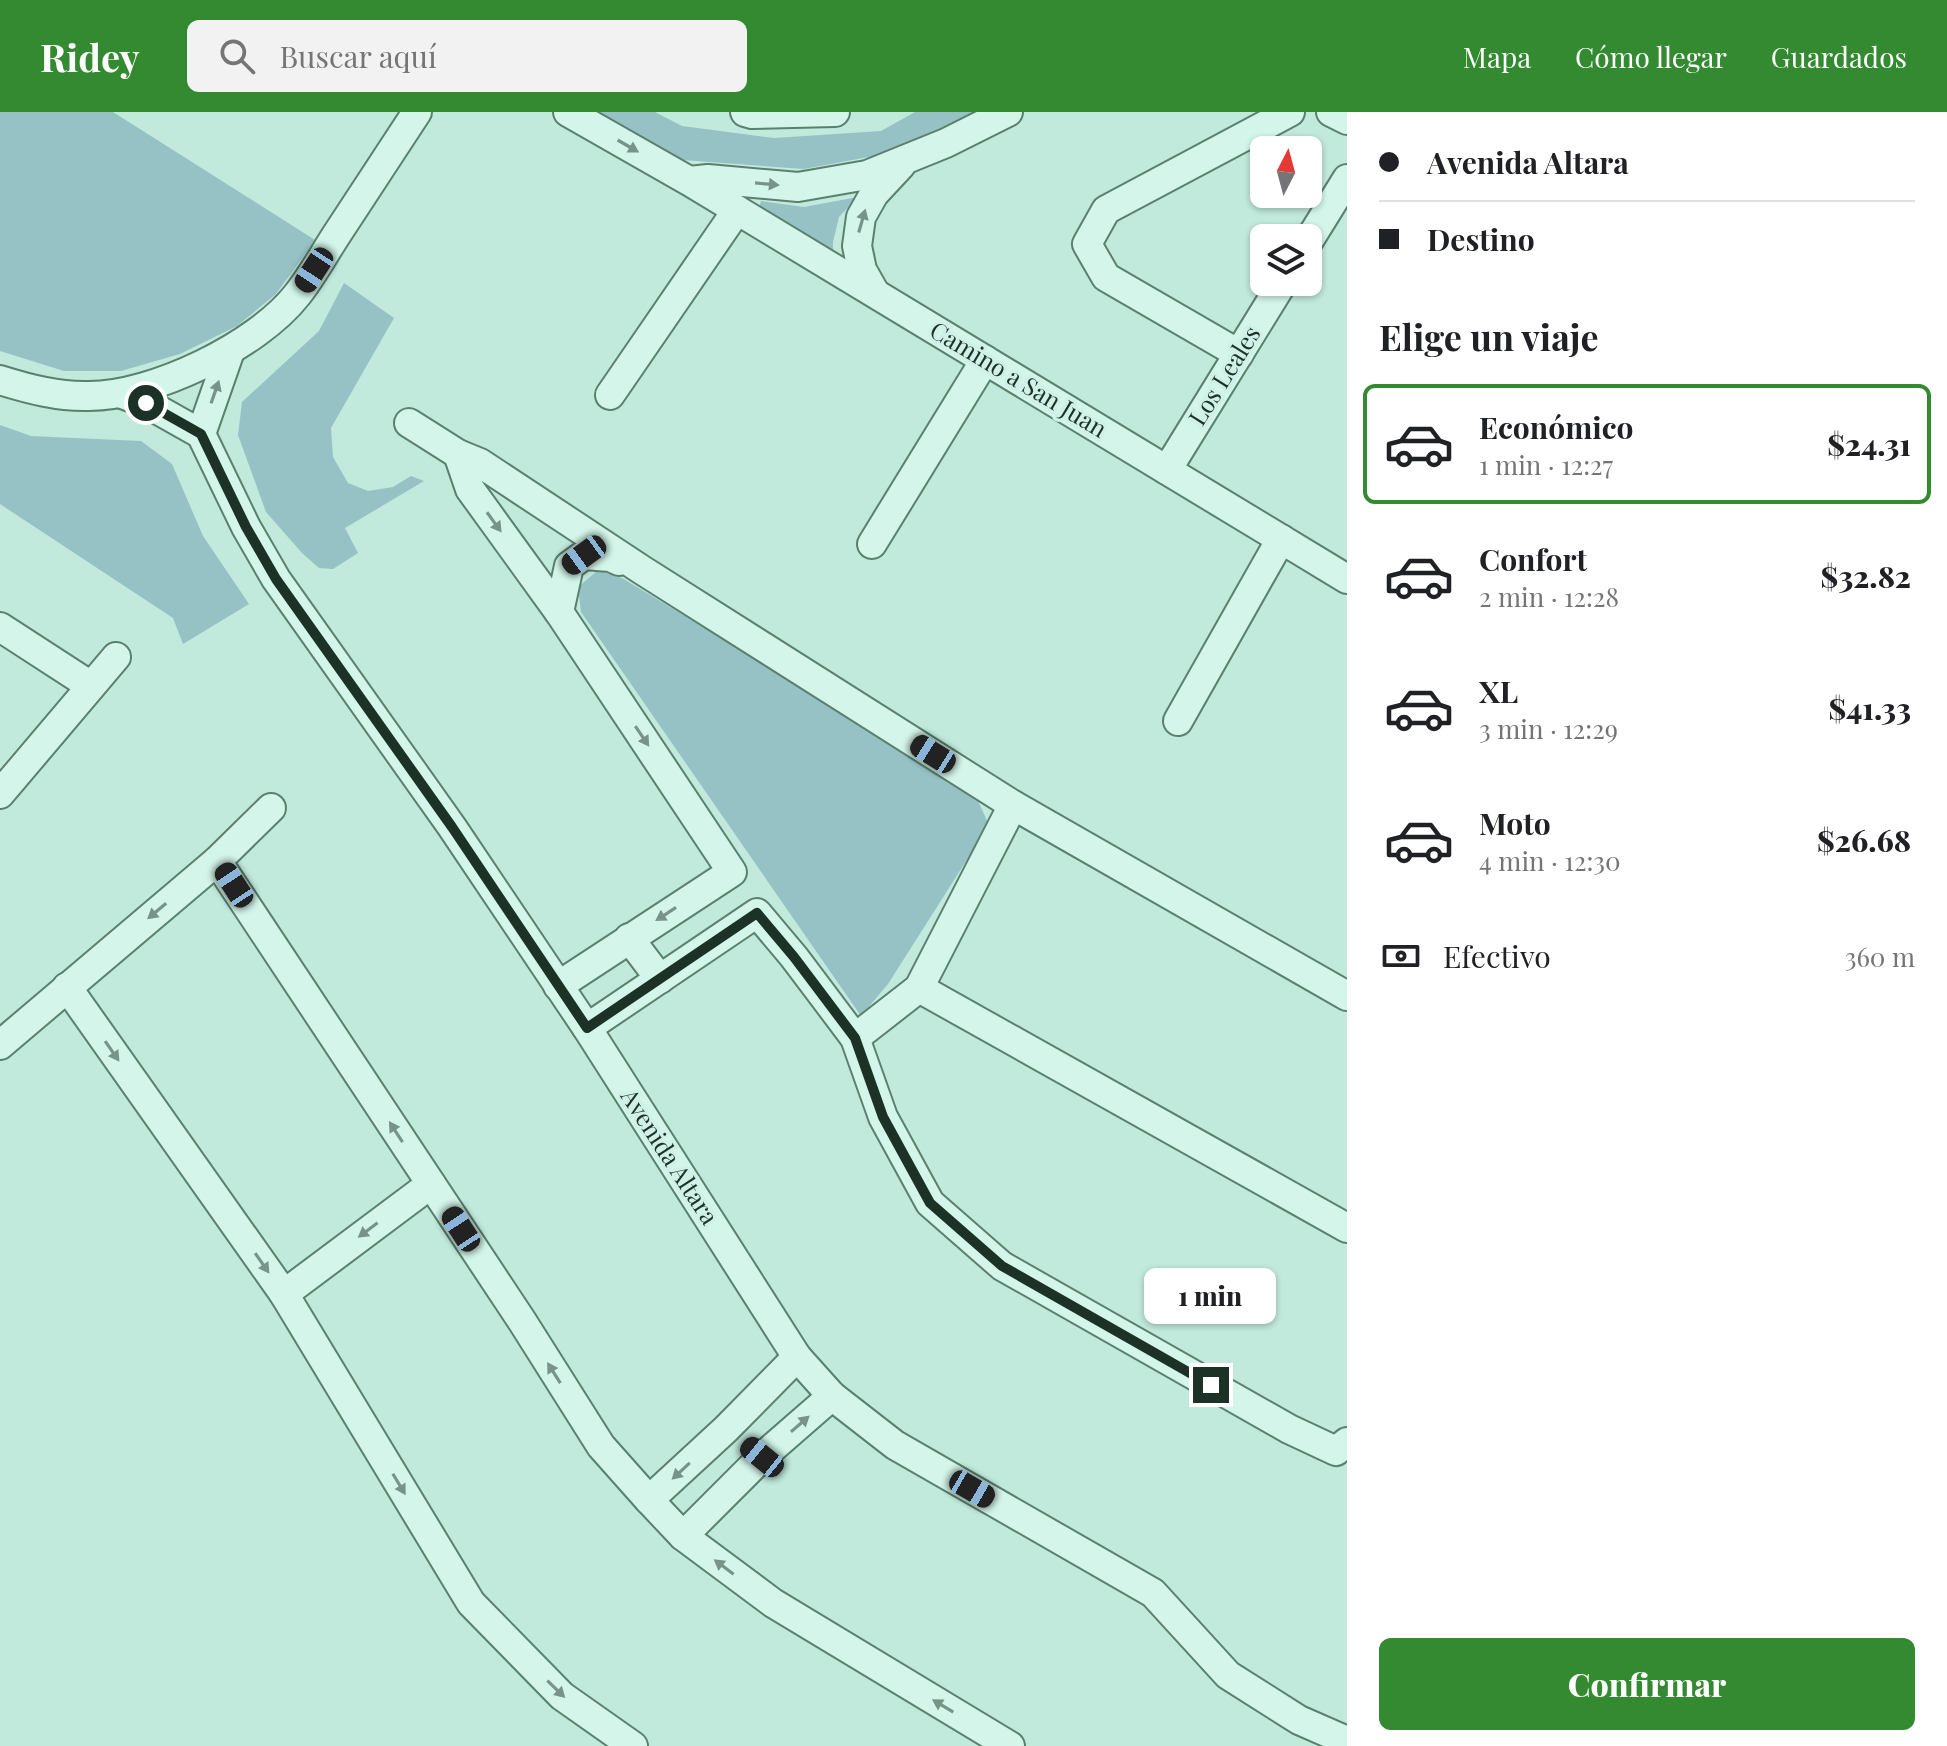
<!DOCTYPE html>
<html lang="es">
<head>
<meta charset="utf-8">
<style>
  :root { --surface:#fff; --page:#f2f2f2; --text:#202124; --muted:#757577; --line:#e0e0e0; --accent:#338a30 }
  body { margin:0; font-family:"Playfair Display",serif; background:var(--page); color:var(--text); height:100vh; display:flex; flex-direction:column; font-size:30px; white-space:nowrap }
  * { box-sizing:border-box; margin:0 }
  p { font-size:26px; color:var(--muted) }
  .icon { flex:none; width:44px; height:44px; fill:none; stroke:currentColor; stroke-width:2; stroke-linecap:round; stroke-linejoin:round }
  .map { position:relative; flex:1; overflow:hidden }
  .sheet { display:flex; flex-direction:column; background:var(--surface); width:600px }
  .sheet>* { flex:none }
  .banner { display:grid; align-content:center; height:176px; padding:0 32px; background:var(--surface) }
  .needle { width:52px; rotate:6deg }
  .tools { position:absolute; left:1250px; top:24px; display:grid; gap:16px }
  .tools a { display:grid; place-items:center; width:72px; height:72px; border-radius:12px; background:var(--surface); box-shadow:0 2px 6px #0004; font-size:40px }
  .end { position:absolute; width:36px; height:36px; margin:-18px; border:10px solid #1d3226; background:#fff; box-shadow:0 0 0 4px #fff }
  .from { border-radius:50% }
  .bubble { position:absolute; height:56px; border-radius:12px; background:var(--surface); box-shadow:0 2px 6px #0004; font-size:26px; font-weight:800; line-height:56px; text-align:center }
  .car { position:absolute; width:24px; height:48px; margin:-24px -12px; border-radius:10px; box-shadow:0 0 6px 2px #0007; background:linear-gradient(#222 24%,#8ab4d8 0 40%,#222 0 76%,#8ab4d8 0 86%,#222 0) }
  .banner b { display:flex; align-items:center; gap:28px; height:76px; font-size:30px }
  .banner b+b { border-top:2px solid var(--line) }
  .banner i { width:20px; height:20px; background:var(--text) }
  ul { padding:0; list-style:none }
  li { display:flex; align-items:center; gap:24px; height:120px; margin:0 16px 12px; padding:0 16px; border:4px solid transparent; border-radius:12px }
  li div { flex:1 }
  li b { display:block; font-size:30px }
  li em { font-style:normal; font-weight:800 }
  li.on { border-color:var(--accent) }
  li>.icon { width:72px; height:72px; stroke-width:1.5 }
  h2 { padding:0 32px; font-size:36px; line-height:96px }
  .pay { display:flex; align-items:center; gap:20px; height:88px; padding:0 32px; font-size:30px }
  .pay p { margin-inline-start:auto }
  .primary-button { display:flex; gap:16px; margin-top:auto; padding:16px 32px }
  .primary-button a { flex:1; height:92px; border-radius:12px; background:var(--accent); color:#fff; font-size:32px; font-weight:800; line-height:92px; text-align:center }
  header { display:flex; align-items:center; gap:48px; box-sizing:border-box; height:112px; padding:0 40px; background:var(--accent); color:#fff }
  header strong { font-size:38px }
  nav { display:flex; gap:44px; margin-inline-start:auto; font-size:28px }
  .search { width:560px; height:72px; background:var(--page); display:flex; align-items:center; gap:20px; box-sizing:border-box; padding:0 28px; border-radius:12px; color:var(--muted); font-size:30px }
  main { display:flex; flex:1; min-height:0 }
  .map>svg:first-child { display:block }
  .green { fill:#96c2c6 }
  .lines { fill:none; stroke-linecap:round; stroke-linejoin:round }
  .street-casing { stroke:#5a816e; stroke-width:32 }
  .street { stroke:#d3f5ea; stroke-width:28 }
  .oneway { fill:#789488 }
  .route { stroke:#1d3226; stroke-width:10 }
  .labels { text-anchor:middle; stroke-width:7; stroke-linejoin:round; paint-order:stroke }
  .street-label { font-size:24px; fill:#1d3226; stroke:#cff1e7 }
</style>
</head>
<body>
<header>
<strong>Ridey</strong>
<div class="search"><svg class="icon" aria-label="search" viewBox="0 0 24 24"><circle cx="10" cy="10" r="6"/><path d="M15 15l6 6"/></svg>Buscar aquí</div>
<nav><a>Mapa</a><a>Cómo llegar</a><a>Guardados</a></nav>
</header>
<main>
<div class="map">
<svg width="1347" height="1634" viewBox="0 0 1347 1634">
  <rect width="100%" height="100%" fill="#c1e9dc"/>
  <g class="green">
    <polygon points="0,0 113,0 315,128 276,182 237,214 180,242 121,259 64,259 0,239"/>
    <polygon points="594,0 655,0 682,14 774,26 881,19 915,0 973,0 901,39 804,57 683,48"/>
    <polygon points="858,85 839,105 833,130 833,153 756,106 761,89 804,95"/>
    <polygon points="344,171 394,206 331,316 333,345 348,371 368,379 393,375 411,364 424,369 345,416 358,441 333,457 319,456 302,441 266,400 238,323 242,290 319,219"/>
    <polygon points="0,313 31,324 141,329 172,352 203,424 249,492 183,532 173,506 0,392"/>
    <polygon points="598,458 622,466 973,678 989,713 888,872 861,904 581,500 578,475"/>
  </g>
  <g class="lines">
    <defs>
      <g id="street">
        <polyline points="568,0 689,69 1347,467"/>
        <polyline points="745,0 752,2 835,0"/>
        <polyline points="1331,0 1347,8"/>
        <polyline points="690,69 708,67 798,75 867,63 946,31 1008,0"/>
        <polyline points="1308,130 1347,67"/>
        <polyline points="875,181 862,158 857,134 861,105 874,82 901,53"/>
        <polyline points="1239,242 1106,165 1087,132 1106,98 1290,0"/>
        <path d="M 0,268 C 29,277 59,285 89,284 C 153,284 257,234 297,183 C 312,164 324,142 337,122 C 364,81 390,41 417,0"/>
        <polyline points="122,282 146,291 201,322 246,415 276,467 452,715 587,916 797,1245 832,1284 895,1333 1153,1481 1228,1563 1299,1608 1347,1629"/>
        <polyline points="610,283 737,98"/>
        <polyline points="409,311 458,342 480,351 642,458 1013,693 1347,884"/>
        <polyline points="201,322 230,239"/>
        <polyline points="458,342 470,377 559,500 732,760 558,874"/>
        <polyline points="1167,358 1283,170"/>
        <polyline points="872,432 985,248"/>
        <polyline points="559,500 569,454 584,443 610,445 619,449"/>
        <polyline points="0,515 91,574"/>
        <polyline points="1178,609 1281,427"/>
        <polyline points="0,682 116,545"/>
        <polyline points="217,749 522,1209 601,1334 649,1388 683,1424 773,1491 1010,1634"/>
        <polyline points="629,826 660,867"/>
        <polyline points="67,875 284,1182 471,1491 562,1584 633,1634"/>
        <polyline points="919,876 1347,1116"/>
        <polyline points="587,916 757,801 794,845 855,926 883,1005 930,1091 1002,1154 1289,1317 1336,1339 1347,1330"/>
        <polyline points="855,926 919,876 1013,693"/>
        <polyline points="0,933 217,749 271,696"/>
        <polyline points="284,1182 431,1072"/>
        <polyline points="649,1388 726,1317 797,1245"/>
        <polyline points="683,1424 762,1345 832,1284"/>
      </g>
    </defs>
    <use href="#street" class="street-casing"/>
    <use href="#street" class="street"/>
  </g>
  <defs><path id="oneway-solid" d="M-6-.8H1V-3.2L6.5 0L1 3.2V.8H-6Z" transform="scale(2)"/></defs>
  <g class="oneway">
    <use href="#oneway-solid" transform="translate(628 34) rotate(30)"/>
    <use href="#oneway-solid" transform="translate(767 72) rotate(5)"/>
    <use href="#oneway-solid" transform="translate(862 109) rotate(-74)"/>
    <use href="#oneway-solid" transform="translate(215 280) rotate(-71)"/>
    <use href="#oneway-solid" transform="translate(494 410) rotate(54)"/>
    <use href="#oneway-solid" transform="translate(642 624) rotate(56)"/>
    <use href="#oneway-solid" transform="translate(157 799) rotate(140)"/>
    <use href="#oneway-solid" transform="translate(666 802) rotate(147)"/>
    <use href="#oneway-solid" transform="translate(112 939) rotate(55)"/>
    <use href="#oneway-solid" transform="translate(396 1020) rotate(-123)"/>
    <use href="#oneway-solid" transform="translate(368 1118) rotate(143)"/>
    <use href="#oneway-solid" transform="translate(262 1151) rotate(55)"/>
    <use href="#oneway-solid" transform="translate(554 1261) rotate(-122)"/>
    <use href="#oneway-solid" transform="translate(800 1312) rotate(-41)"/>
    <use href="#oneway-solid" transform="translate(681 1359) rotate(137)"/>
    <use href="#oneway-solid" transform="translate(399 1372) rotate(59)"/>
    <use href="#oneway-solid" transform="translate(724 1455) rotate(-143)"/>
    <use href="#oneway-solid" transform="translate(556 1577) rotate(44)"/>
    <use href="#oneway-solid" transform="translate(943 1594) rotate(-149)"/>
  </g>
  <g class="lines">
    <polyline class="route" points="146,291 201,322 246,415 276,467 452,715 587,916 757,801 794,845 855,926 883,1005 930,1091 1002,1154 1211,1273"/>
  </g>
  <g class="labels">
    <g class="street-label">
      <text transform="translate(1225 264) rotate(-58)" y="8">Los Leales</text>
      <text transform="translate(1018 268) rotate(31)" y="8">Camino a San Juan</text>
      <text transform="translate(669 1045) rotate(57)" y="8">Avenida Altara</text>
    </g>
  </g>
</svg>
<div class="tools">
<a><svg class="needle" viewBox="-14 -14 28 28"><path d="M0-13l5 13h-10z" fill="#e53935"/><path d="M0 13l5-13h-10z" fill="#757577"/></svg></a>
<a><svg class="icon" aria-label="layers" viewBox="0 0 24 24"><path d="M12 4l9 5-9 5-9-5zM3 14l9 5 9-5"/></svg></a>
</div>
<i class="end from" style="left:146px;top:291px"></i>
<i class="end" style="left:1211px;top:1273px"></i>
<div class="bubble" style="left:1144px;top:1156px;width:132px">1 min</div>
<i class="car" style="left:314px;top:158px;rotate:213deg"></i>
<i class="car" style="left:584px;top:443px;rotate:234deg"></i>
<i class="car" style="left:933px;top:642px;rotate:302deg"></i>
<i class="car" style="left:234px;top:773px;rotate:327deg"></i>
<i class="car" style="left:461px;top:1117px;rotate:327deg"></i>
<i class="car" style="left:762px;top:1345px;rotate:309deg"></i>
<i class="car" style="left:972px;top:1377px;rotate:120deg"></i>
</div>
<section class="sheet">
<div class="banner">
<b><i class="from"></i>Avenida Altara</b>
<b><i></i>Destino</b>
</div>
<h2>Elige un viaje</h2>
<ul>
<li class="on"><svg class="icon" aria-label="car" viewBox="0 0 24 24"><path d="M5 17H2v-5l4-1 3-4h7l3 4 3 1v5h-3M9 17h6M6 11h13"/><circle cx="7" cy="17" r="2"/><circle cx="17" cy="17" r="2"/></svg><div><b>Económico</b><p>1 min · 12:27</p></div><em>$24.31</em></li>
<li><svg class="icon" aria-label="car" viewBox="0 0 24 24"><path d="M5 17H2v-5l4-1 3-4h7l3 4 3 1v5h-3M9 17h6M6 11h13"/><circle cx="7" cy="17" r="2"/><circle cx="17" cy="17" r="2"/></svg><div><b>Confort</b><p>2 min · 12:28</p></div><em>$32.82</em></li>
<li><svg class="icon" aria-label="car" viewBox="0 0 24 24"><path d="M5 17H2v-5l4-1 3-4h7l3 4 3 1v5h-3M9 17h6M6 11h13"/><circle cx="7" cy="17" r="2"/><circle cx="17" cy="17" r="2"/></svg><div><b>XL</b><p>3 min · 12:29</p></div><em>$41.33</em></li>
<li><svg class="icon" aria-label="car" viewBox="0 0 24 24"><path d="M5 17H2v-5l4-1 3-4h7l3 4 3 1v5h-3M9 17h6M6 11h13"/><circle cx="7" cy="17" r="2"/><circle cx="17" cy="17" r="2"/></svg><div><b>Moto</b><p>4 min · 12:30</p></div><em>$26.68</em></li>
</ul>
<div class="pay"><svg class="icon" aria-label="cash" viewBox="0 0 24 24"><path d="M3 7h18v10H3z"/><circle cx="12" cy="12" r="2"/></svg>Efectivo<p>360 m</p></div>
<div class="primary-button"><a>Confirmar</a></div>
</section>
</main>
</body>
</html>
